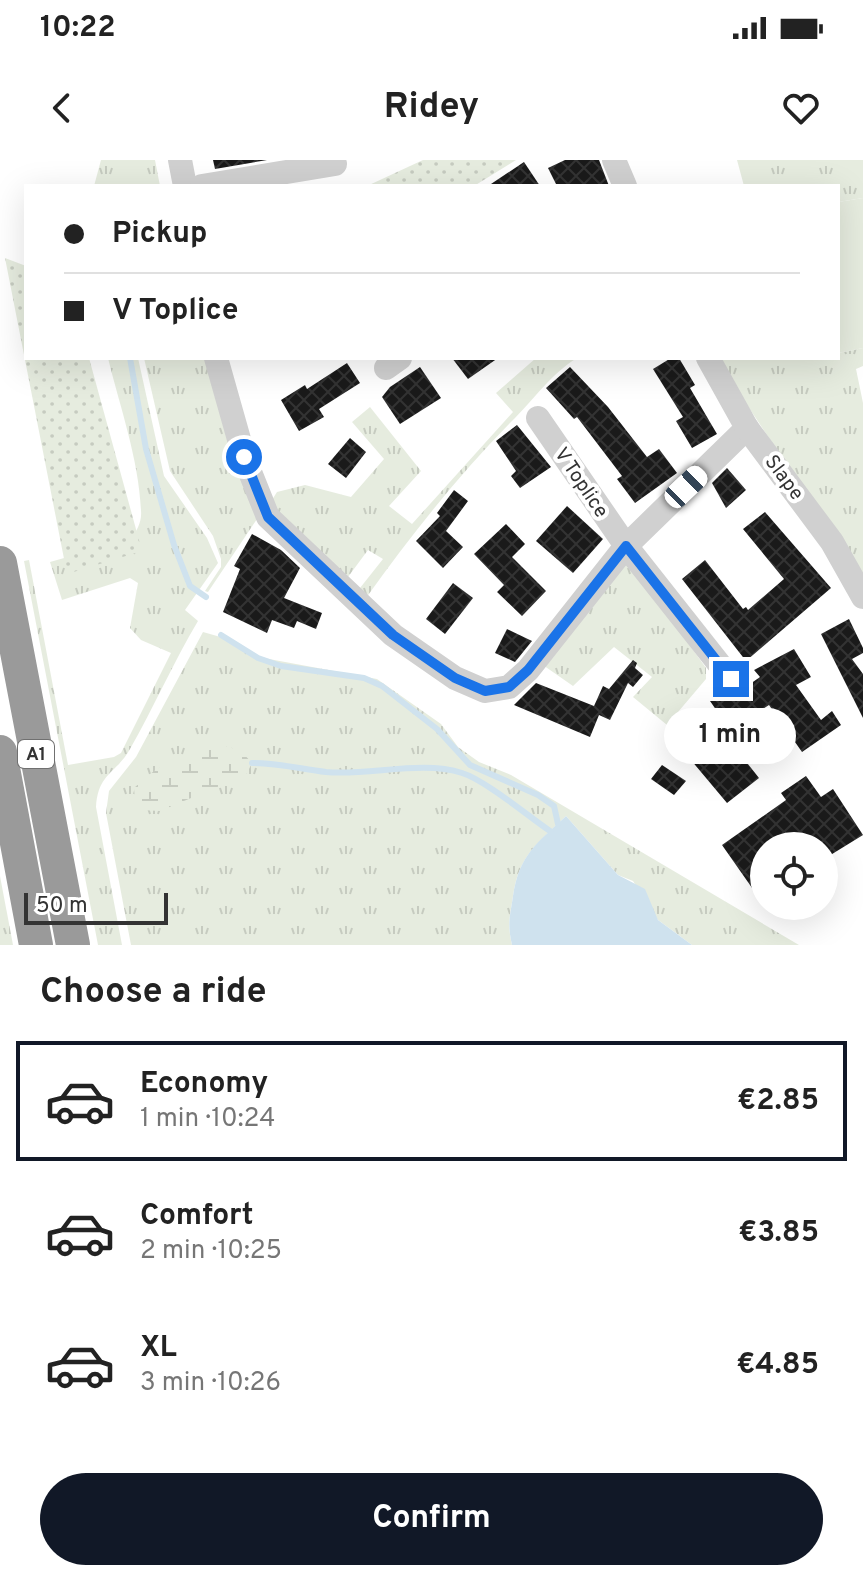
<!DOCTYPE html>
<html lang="en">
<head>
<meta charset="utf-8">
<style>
  :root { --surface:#fff; --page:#f2f2f2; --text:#222; --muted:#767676; --line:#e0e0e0; --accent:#111827 }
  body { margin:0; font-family:Overpass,sans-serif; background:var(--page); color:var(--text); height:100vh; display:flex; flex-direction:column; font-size:30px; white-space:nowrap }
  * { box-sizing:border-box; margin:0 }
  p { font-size:26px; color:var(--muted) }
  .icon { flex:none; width:44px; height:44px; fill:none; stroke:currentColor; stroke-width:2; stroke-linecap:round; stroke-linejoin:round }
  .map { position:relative; height:785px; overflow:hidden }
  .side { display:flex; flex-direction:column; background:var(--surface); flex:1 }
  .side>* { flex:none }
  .top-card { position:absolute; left:24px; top:24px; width:816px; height:176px; border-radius:0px; box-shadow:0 8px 32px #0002; display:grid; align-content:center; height:176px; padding:0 40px; background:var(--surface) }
  .tools { position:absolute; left:750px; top:672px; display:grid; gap:16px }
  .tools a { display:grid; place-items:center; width:88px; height:88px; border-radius:50%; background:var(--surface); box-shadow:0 8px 32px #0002; font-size:40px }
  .scale { position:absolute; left:24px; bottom:20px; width:144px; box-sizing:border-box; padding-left:8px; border:4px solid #333; border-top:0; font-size:22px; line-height:28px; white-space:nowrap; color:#333; -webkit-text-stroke:6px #fff; paint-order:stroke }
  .end { position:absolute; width:36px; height:36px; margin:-18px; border:10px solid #1a73e8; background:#fff; box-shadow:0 0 0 4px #fff }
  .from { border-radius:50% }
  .bubble { position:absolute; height:56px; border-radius:28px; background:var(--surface); box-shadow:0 8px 32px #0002; font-size:26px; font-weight:700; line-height:56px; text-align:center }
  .car { position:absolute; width:24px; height:48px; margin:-24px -12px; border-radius:10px; box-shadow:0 0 6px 2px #0007; background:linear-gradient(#fff 24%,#345 0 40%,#fff 0 76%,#345 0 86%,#fff 0) }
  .top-card b { display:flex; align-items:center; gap:28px; height:76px; font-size:30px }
  .top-card b+b { border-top:2px solid var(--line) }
  .top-card i { width:20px; height:20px; background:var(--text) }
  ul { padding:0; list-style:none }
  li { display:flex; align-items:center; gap:24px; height:120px; margin:0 16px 12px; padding:0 24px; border:4px solid transparent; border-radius:0px }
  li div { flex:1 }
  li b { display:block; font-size:30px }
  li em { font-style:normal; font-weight:700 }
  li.current { border-color:var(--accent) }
  li>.icon { width:72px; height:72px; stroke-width:1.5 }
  h2 { padding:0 40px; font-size:36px; line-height:96px }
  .cta { display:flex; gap:16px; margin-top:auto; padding:16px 40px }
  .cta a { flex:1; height:92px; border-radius:48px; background:var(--accent); color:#fff; font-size:32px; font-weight:700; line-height:92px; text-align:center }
  .status { display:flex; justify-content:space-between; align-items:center; height:56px; padding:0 40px; background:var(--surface); direction:ltr }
  .status svg { height:22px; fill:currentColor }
  header { display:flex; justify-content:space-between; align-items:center; height:104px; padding:0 40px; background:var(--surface); font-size:36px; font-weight:700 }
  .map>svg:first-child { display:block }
  .grass { fill:url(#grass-tufts); fill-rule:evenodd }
  .wetland { fill:url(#wetland-marsh) }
  .garden { fill:url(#garden-dots) }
  .pitch { fill:#e6ecdf }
  .water { fill:#cfe2ee }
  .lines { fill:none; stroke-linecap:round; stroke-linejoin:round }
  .stream { stroke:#cfe2ee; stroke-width:6 }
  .building { fill:url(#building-cross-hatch) }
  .minor { stroke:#d0d0d0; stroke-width:24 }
  .highway { stroke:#9a9a9a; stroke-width:34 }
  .route { stroke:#1a73e8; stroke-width:10 }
  .labels { text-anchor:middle; stroke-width:8; stroke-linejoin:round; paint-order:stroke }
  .shield { fill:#fff; stroke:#707070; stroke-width:2 }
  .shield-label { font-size:18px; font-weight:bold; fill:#333 }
  .street-label { font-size:20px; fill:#333; stroke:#fff }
</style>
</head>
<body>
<div class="status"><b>10:22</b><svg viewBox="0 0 49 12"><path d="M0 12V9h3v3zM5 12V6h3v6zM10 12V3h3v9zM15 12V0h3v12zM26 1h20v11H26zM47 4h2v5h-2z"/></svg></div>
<header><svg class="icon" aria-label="back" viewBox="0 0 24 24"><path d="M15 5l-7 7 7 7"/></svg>Ridey<svg class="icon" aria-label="heart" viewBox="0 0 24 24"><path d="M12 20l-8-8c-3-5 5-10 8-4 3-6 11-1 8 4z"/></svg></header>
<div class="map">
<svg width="863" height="785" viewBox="0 0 863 785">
  <defs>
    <pattern id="grass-tufts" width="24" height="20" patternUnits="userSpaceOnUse" patternTransform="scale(2)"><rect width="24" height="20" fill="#e6ecdf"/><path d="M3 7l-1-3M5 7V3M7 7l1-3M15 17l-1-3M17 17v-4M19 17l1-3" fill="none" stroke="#c6cbc0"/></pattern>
    <pattern id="wetland-marsh" width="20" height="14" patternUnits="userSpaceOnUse" patternTransform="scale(2)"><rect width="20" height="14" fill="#e6ecdf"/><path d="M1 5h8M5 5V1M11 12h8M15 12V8" fill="none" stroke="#c6cbc0"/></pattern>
    <pattern id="garden-dots" width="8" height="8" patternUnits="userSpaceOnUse" patternTransform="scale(2)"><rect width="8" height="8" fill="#e6ecdf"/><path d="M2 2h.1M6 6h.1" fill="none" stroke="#c6cbc0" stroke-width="1.8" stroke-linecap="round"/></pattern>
    <pattern id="building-cross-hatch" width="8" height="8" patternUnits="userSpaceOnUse" patternTransform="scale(2)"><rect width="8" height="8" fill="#1a1a1a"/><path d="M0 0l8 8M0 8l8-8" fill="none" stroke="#333"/></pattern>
  </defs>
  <rect width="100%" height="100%" fill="#fff"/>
  <g class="grass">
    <polygon points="101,0 155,0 160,26 94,26"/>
    <polygon points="737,0 863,0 863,38 838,42 838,26 744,26"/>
    <polygon points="863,188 863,206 856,209 863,243 863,420 716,198 838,198 838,193"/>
    <path d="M 108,198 L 138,198 L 164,316 L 207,378 L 218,403 L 185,450 L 198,461 C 173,503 154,547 130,589 C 116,614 98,613 96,647 L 122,785 L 98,785 L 24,401 L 29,400 L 68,605 L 114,597 L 121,593 L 171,493 L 141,480 L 130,468 L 138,423 L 130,418 L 62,440 L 50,402 L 131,379 C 137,370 142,362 141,351 C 139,300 120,247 108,198 Z"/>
    <polygon points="144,198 208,198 259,356 208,432 205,431 221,407 221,399 213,376 170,311"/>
    <path d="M 536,198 L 577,198 C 551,214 536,237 515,258 C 460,313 412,374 366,438 L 270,343 L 277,332 L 305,325 L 351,337 L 384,299 L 352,262 L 370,247 L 421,311 L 389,346 L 412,364 L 513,252 L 496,233 ZM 368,390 L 383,399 L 360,428 L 348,417 Z"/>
    <polygon points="627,398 706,508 706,519 667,565 633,537 652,517 614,487 573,526 540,503"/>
    <path d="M 203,472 L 231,480 L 253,496 L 377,519 L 441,564 L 458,587 L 479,602 L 511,615 L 799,785 L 692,785 L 658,760 L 633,721 L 618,715 L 566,656 C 537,684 519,695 513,736 C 510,757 507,763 512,785 L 131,785 L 106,653 L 109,631 L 136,597 Z"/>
    <polygon points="0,716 13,785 0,785"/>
  </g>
  <path class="wetland" d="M 223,585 L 241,591 L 252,603 L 246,615 L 160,651 L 141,650 L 135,640 L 134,628 C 148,616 170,593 190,603 L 208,588 Z"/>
  <g class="garden">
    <polygon points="423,0 516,0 474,26 367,26"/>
    <polygon points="5,98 26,106 26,198 89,198 142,391 67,414"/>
  </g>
  <polygon class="pitch" points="863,38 863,188 838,193 838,42"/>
  <path class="water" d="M 566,656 L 618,715 L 645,729 L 658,760 L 692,785 L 512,785 C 507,763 510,757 513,736 C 519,695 537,683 566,656 Z"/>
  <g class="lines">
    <g class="stream">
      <polyline points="130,198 146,289 174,385 190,426 206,437"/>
      <polyline points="221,475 258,498 281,506 364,518 382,526 437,569 470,605 538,635 554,646 558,664"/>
      <path d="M 252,603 C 278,603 301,609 326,612 C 369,616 422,600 462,613 C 485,620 528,656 550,671"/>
    </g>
  </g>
  <g class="building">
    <polygon points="213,0 267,0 215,9"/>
    <polygon points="565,0 599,0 609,26 557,26 548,8"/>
    <polygon points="524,2 540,26 488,26"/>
    <polygon points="452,198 498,198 468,219"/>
    <polygon points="671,198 679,198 695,225 690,228 717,274 692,288 676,261 683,257 653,209"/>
    <polygon points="347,203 360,223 319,249 324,257 299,271 281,240 305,225 307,229"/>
    <polygon points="420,207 441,238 400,264 382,237 390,227"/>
    <polygon points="570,207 608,247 647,297 659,289 677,313 635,343 617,319 622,316 577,257 574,259 546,228"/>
    <polygon points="517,265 551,307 520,328 511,316 516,311 496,281"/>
    <polygon points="350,278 366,292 346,318 328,304"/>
    <polygon points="727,308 746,330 726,348 712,323"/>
    <polygon points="454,330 468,341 446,371 463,387 443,408 416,381 440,356 437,353"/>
    <polygon points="567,346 603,379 573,413 536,381"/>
    <polygon points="765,352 831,428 746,501 682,419 705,400 743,449 746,447 748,450 784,419 743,369"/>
    <polygon points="506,364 525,384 512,397 546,431 522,456 497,432 504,425 474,394"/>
    <polygon points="252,374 281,390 300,408 284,438 322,453 316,469 297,461 294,468 272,460 267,473 223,452 240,409 234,406"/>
    <polygon points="453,423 473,438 445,474 426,459"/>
    <polygon points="849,459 863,488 863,493 852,499 863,514 863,558 821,474"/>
    <polygon points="507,469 532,481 515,502 495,493"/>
    <polygon points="794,489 811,517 796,525 821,560 832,551 841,565 802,592 769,545 740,564 744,569 729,580 759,618 727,643 675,581 692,567 696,571 719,554 710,541 722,532 727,539 740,531 760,517 754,510"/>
    <polygon points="633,500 637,503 635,508 643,515 633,527 628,523 610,560 599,555 590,577 514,545 536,523 594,546 603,526 609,529"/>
    <polygon points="662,605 686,621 674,635 651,619"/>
    <polygon points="806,616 821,637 833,629 863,675 824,699 824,686 764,686 764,745 722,685 786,640 781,633"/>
  </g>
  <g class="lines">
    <g class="minor">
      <polyline points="180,0 185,26"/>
      <polyline points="614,0 625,26"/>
      <polyline points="202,26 335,4"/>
      <polyline points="216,198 244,297 268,357 393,475 455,518 485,531 509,527 528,510 626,386 747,268"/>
      <polyline points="708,198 747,268 832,382 863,437"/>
      <polyline points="386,208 400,198"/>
      <polyline points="538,258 626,386 731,519"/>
    </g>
    <g class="highway">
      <polyline points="0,403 73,785"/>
      <polyline points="0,592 36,785"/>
    </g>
  </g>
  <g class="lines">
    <polyline class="route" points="244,297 268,357 393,475 455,518 485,531 509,527 528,510 626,386 731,519"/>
  </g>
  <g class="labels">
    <rect class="shield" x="18" y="580" width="36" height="28" rx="6"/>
    <g class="shield-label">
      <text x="36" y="600">A1</text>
    </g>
    <g class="street-label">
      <text transform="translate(785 317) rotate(53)" y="7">Slape</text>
      <text transform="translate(582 322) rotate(56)" y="7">V Toplice</text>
    </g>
  </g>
</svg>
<div class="tools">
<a><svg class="icon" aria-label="locate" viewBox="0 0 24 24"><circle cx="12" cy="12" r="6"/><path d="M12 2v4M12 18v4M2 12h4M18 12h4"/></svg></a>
</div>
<div class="scale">50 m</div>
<i class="end from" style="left:244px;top:297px"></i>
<i class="end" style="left:731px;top:519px"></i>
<div class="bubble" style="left:664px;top:548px;width:132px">1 min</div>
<i class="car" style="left:686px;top:327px;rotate:46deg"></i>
<div class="top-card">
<b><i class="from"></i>Pickup</b>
<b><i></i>V Toplice</b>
</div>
</div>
<section class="side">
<h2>Choose a ride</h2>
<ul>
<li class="current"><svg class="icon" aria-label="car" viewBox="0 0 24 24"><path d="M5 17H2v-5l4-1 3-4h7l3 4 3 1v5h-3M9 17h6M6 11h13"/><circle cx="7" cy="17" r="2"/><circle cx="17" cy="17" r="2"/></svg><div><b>Economy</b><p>1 min · 10:24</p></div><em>€2.85</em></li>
<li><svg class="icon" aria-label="car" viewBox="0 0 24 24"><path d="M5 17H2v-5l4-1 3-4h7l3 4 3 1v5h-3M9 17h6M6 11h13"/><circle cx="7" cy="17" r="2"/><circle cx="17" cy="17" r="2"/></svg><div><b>Comfort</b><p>2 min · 10:25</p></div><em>€3.85</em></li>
<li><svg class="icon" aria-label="car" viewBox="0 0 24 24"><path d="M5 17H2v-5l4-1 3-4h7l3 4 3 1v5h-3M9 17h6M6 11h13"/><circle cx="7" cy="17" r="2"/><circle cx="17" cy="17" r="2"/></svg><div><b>XL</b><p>3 min · 10:26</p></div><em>€4.85</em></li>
</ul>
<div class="cta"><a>Confirm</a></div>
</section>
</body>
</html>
